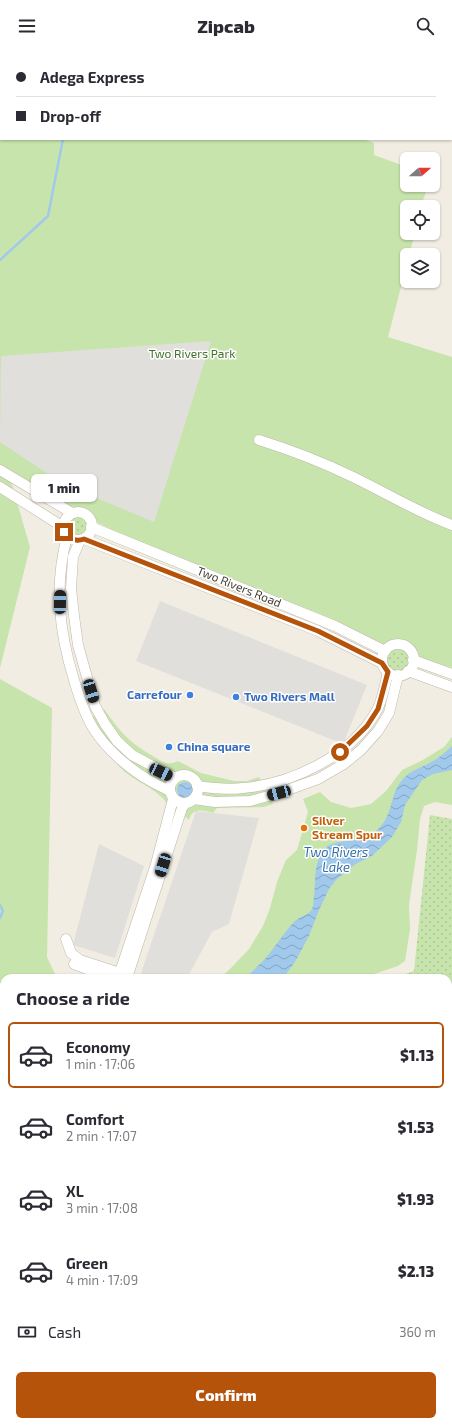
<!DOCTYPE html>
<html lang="en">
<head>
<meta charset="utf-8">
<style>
  :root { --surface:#fff; --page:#f2f2f3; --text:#2b2b33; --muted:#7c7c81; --line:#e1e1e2; --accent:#b45309 }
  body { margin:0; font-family:"Exo 2",sans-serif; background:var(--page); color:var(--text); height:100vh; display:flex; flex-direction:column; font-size:15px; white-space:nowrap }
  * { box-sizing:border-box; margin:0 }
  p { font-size:13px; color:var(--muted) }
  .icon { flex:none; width:22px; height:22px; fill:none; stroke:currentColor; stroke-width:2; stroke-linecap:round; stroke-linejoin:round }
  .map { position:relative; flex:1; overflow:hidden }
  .panel { position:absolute; left:0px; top:922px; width:452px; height:452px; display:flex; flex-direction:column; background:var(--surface); border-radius:12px 12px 0 0; box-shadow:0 1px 3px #0004 }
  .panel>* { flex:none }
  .top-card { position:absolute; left:0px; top:0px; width:452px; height:88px; box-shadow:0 1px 3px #0004; display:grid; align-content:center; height:88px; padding:0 16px; background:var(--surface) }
  .needle { width:26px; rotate:69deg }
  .buttons { position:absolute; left:400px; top:100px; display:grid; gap:8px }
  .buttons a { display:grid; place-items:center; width:40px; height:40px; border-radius:6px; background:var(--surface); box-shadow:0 1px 3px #0004; font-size:20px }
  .end { position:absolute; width:18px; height:18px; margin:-9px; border:5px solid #b45309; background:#fff; box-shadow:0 0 0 2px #fff }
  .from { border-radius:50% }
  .bubble { position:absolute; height:28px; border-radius:6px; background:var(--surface); box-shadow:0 1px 3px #0004; font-size:13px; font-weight:800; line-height:28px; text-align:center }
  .car { position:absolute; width:12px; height:24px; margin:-12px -6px; border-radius:5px; box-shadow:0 0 3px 1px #0007; background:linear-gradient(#222 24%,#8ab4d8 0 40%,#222 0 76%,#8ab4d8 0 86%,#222 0) }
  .top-card b { display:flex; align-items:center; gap:14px; height:38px; font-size:15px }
  .top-card b+b { border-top:1px solid var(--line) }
  .top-card i { width:10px; height:10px; background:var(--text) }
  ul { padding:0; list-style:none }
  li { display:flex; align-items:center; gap:12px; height:66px; margin:0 8px 6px; padding:0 8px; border:2px solid transparent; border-radius:6px }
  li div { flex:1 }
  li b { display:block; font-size:15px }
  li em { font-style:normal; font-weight:800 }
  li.current { border-color:var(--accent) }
  li>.icon { width:36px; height:36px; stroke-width:1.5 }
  h2 { padding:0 16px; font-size:18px; line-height:48px }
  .pay { display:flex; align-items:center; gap:10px; height:44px; padding:0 16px; font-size:15px }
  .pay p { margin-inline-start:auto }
  .action { display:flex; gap:8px; margin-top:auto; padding:8px 16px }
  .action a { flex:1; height:46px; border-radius:6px; background:var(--accent); color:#fff; font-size:16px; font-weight:800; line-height:46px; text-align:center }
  header { display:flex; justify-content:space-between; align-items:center; height:52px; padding:0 16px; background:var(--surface); font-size:18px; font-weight:800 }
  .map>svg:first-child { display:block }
  .grass { fill:url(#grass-dots) }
  .green { fill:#c8e4ad }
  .parking { fill:#e1dfdb }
  .water { fill:url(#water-waves) }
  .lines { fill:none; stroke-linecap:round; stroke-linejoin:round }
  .stream { stroke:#a0c9ec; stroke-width:2.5 }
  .minor-casing { stroke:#beb8a9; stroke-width:11 }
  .minor { stroke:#fff; stroke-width:10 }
  .route { stroke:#b45309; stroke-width:5 }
  .shop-dot { fill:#3f7fe0; stroke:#fff; stroke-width:1.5 }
  .food-dot { fill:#e8710a; stroke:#fff; stroke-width:1.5 }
  .labels { text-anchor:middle; stroke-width:3; stroke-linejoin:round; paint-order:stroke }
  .park-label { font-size:12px; fill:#41702a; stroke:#fff }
  .street-label { font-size:12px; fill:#423d33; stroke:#fff }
  .shop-label { font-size:12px; font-weight:bold; fill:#366cbe; stroke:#fff; text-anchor:start }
  .food-label { font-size:12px; font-weight:bold; fill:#c56008; stroke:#fff; text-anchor:start }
  .water-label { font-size:13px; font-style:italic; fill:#3271a8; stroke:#fff }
</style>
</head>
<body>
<header><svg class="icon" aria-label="menu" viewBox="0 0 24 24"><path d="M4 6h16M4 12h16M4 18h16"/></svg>Zipcab<svg class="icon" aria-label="search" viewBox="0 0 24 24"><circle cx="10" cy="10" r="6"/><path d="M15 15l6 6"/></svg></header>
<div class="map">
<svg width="452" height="1374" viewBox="0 0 452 1374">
  <defs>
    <pattern id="grass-dots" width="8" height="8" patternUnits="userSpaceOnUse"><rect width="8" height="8" fill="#c8e4ad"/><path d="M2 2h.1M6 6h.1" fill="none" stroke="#adc495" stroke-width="1.8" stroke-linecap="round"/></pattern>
    <pattern id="water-waves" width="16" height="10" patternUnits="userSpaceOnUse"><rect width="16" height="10" fill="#a0c9ec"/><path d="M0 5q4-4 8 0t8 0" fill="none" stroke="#84a4c0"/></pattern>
  </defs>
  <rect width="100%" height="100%" fill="#f1ede3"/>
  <g class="grass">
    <circle cx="77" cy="474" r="13"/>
    <path d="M 392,596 L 409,602 L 410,611 L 404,619 L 394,620 L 386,614 C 383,606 385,600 392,596 Z"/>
    <polygon points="430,763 452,767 452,1374 0,1374 0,1081 4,1076 4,1370 448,1370 448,926 393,926 414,919"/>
  </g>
  <g class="green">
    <path d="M 0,0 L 293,0 L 1,1 L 1,87 L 363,87 L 374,91 L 374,103 L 407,115 L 407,133 L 428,133 L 421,155 L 407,155 L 407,181 L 415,181 L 409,203 L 407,203 L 407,212 L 388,285 L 452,305 L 452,616 C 421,606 390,598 360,586 C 241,540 123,486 10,426 L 30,495 L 0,616 Z"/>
    <polygon points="0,627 52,656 47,905 57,926 4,926 4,1063 0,1069"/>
    <path d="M 104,657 C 120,679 128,690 153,704 C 162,710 168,714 178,709 L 201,721 L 234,729 L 247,729 L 259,725 L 273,752 L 264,755 L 217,756 L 213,761 C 204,758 192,755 189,768 L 180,760 L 171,759 C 163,739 141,733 125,720 C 109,705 96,688 84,670 Z"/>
    <polygon points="452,685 452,753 435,750 424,754 420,767 417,798 409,853 410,877 405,909 398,914 362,926 220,926 230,917 249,897 263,874 270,856 277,830 286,808 297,798 308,760 303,747 320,740 331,750 351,756 371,752 386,739 402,718 421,709 444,695"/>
  </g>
  <g class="parking">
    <polygon points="211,289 154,470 63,432 0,390 1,304"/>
    <polygon points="160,549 367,633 343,692 136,609"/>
    <polygon points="196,759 259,766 229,872 212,880 187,926 147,926 140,924"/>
    <polygon points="99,792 144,814 115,906 73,893"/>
  </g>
  <g class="water">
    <path d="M 452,694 L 452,718 L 433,722 L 422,728 L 405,753 L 401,770 L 392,785 L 373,803 L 354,813 L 336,828 L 329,837 L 319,858 L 309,884 L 295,910 L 283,926 L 246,926 C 253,918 262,911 269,902 C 278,891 285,879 295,869 C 301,864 309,863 312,857 C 314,853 313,848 314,845 C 316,828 313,812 324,798 C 335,784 359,793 374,781 C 395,764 388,745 402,728 C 409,719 423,715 433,709 C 440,705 446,699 452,694 Z"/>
    <circle cx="185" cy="738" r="8"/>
  </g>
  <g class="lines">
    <g class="stream">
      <polyline points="207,1 209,0"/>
      <polyline points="0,208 48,164 63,87"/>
      <polyline points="0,853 3,859 0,866"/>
    </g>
    <defs>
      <g id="minor">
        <path d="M 259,388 C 291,398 322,410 353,425 C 386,441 417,460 452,473"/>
        <polyline points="0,418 72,461"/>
        <polyline points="0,435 63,475"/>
        <circle cx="78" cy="474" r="14"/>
        <polyline points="91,475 335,574 385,599"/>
        <path d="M 67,484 C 54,534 59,579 74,628 C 79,645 84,661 93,676 C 96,681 100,686 104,691 C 123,713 143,727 170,739"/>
        <polyline points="84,487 318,579 382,611"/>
        <polyline points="80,488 73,505 71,536 74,564 78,593 95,654 105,672 117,689 132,703 175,726"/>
        <circle cx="398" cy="608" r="16"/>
        <polyline points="413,608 452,622"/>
        <polyline points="408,619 452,635"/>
        <circle cx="184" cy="737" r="14"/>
        <path d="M 197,734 C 212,736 227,738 243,736 C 292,732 353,703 377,658 C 383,647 385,632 388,620"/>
        <polyline points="194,747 215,750 250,749 279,741 318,727 344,712 361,698 378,679 389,661 398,623"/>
        <polyline points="66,887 71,901 80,908 126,923"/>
        <polyline points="74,912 111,926"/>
        <polyline points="118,926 156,812 173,747"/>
        <polyline points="127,926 182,756 186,751"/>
        <polyline points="448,994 452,981"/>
        <polyline points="0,1106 4,1100"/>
        <polyline points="0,1125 4,1119"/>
        <polyline points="449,1374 452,1365"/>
      </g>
    </defs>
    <use href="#minor" class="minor-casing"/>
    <use href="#minor" class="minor"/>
  </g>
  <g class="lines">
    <path class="route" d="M 64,480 C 69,487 76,490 84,487 L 318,579 L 382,611 L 388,620 L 378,657 L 367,674 L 340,700"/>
  </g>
  <g class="shop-dot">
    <circle cx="190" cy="643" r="4"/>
    <circle cx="236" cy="645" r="4"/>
    <circle cx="169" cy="695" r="4"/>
  </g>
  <circle class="food-dot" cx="304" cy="776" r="4"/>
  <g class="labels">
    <g class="park-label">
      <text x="192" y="306">Two Rivers Park</text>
    </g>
    <g class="street-label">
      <text transform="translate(239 535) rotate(22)" y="4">Two Rivers Road</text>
    </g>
    <g class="shop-label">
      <text x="182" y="647" text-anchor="end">Carrefour</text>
      <text x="244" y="649">Two Rivers Mall</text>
      <text x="177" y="699">China square</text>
    </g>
    <g class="food-label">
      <text x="312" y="773">Silver<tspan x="312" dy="14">Stream Spur</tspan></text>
    </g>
    <g class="water-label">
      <text x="336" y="805">Two Rivers<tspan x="336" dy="15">Lake</tspan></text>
    </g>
  </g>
</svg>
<div class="buttons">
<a><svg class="needle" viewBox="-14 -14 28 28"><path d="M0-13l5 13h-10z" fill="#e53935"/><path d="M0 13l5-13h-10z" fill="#7c7c81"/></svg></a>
<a><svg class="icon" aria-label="locate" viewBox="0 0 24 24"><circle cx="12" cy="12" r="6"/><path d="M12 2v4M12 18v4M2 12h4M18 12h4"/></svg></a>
<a><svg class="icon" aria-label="layers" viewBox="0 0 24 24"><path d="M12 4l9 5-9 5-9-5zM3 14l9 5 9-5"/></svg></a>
</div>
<i class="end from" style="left:340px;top:700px"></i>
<i class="end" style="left:64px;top:480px"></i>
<div class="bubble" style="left:31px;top:422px;width:66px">1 min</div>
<i class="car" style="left:60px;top:550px;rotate:1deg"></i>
<i class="car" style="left:91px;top:639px;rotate:163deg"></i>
<i class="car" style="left:161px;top:720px;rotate:115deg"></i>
<i class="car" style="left:279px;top:741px;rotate:255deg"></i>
<i class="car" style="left:163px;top:813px;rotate:197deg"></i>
<div class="top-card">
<b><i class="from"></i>Adega Express</b>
<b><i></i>Drop-off</b>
</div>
<section class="panel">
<h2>Choose a ride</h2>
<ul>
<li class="current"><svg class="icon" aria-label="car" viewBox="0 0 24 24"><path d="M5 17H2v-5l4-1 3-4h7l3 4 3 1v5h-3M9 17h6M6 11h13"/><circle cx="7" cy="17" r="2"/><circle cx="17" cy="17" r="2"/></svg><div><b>Economy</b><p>1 min · 17:06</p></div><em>$1.13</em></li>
<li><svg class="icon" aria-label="car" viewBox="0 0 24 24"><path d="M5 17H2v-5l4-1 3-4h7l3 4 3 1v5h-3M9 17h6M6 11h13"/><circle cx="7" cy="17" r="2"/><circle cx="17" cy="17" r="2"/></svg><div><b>Comfort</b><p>2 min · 17:07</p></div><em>$1.53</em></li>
<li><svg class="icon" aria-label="car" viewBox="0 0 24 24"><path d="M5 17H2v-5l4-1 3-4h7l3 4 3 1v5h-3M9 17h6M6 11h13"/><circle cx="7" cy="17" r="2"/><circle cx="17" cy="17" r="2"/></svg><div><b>XL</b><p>3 min · 17:08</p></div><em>$1.93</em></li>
<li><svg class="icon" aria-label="car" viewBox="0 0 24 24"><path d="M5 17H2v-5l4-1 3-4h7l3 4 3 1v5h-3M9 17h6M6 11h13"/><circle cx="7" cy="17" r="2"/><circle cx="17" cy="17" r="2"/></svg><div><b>Green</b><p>4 min · 17:09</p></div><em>$2.13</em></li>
</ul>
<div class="pay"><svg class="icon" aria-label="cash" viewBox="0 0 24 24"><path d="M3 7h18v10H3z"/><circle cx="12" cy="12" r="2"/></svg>Cash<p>360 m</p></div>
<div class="action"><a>Confirm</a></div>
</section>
</div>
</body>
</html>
